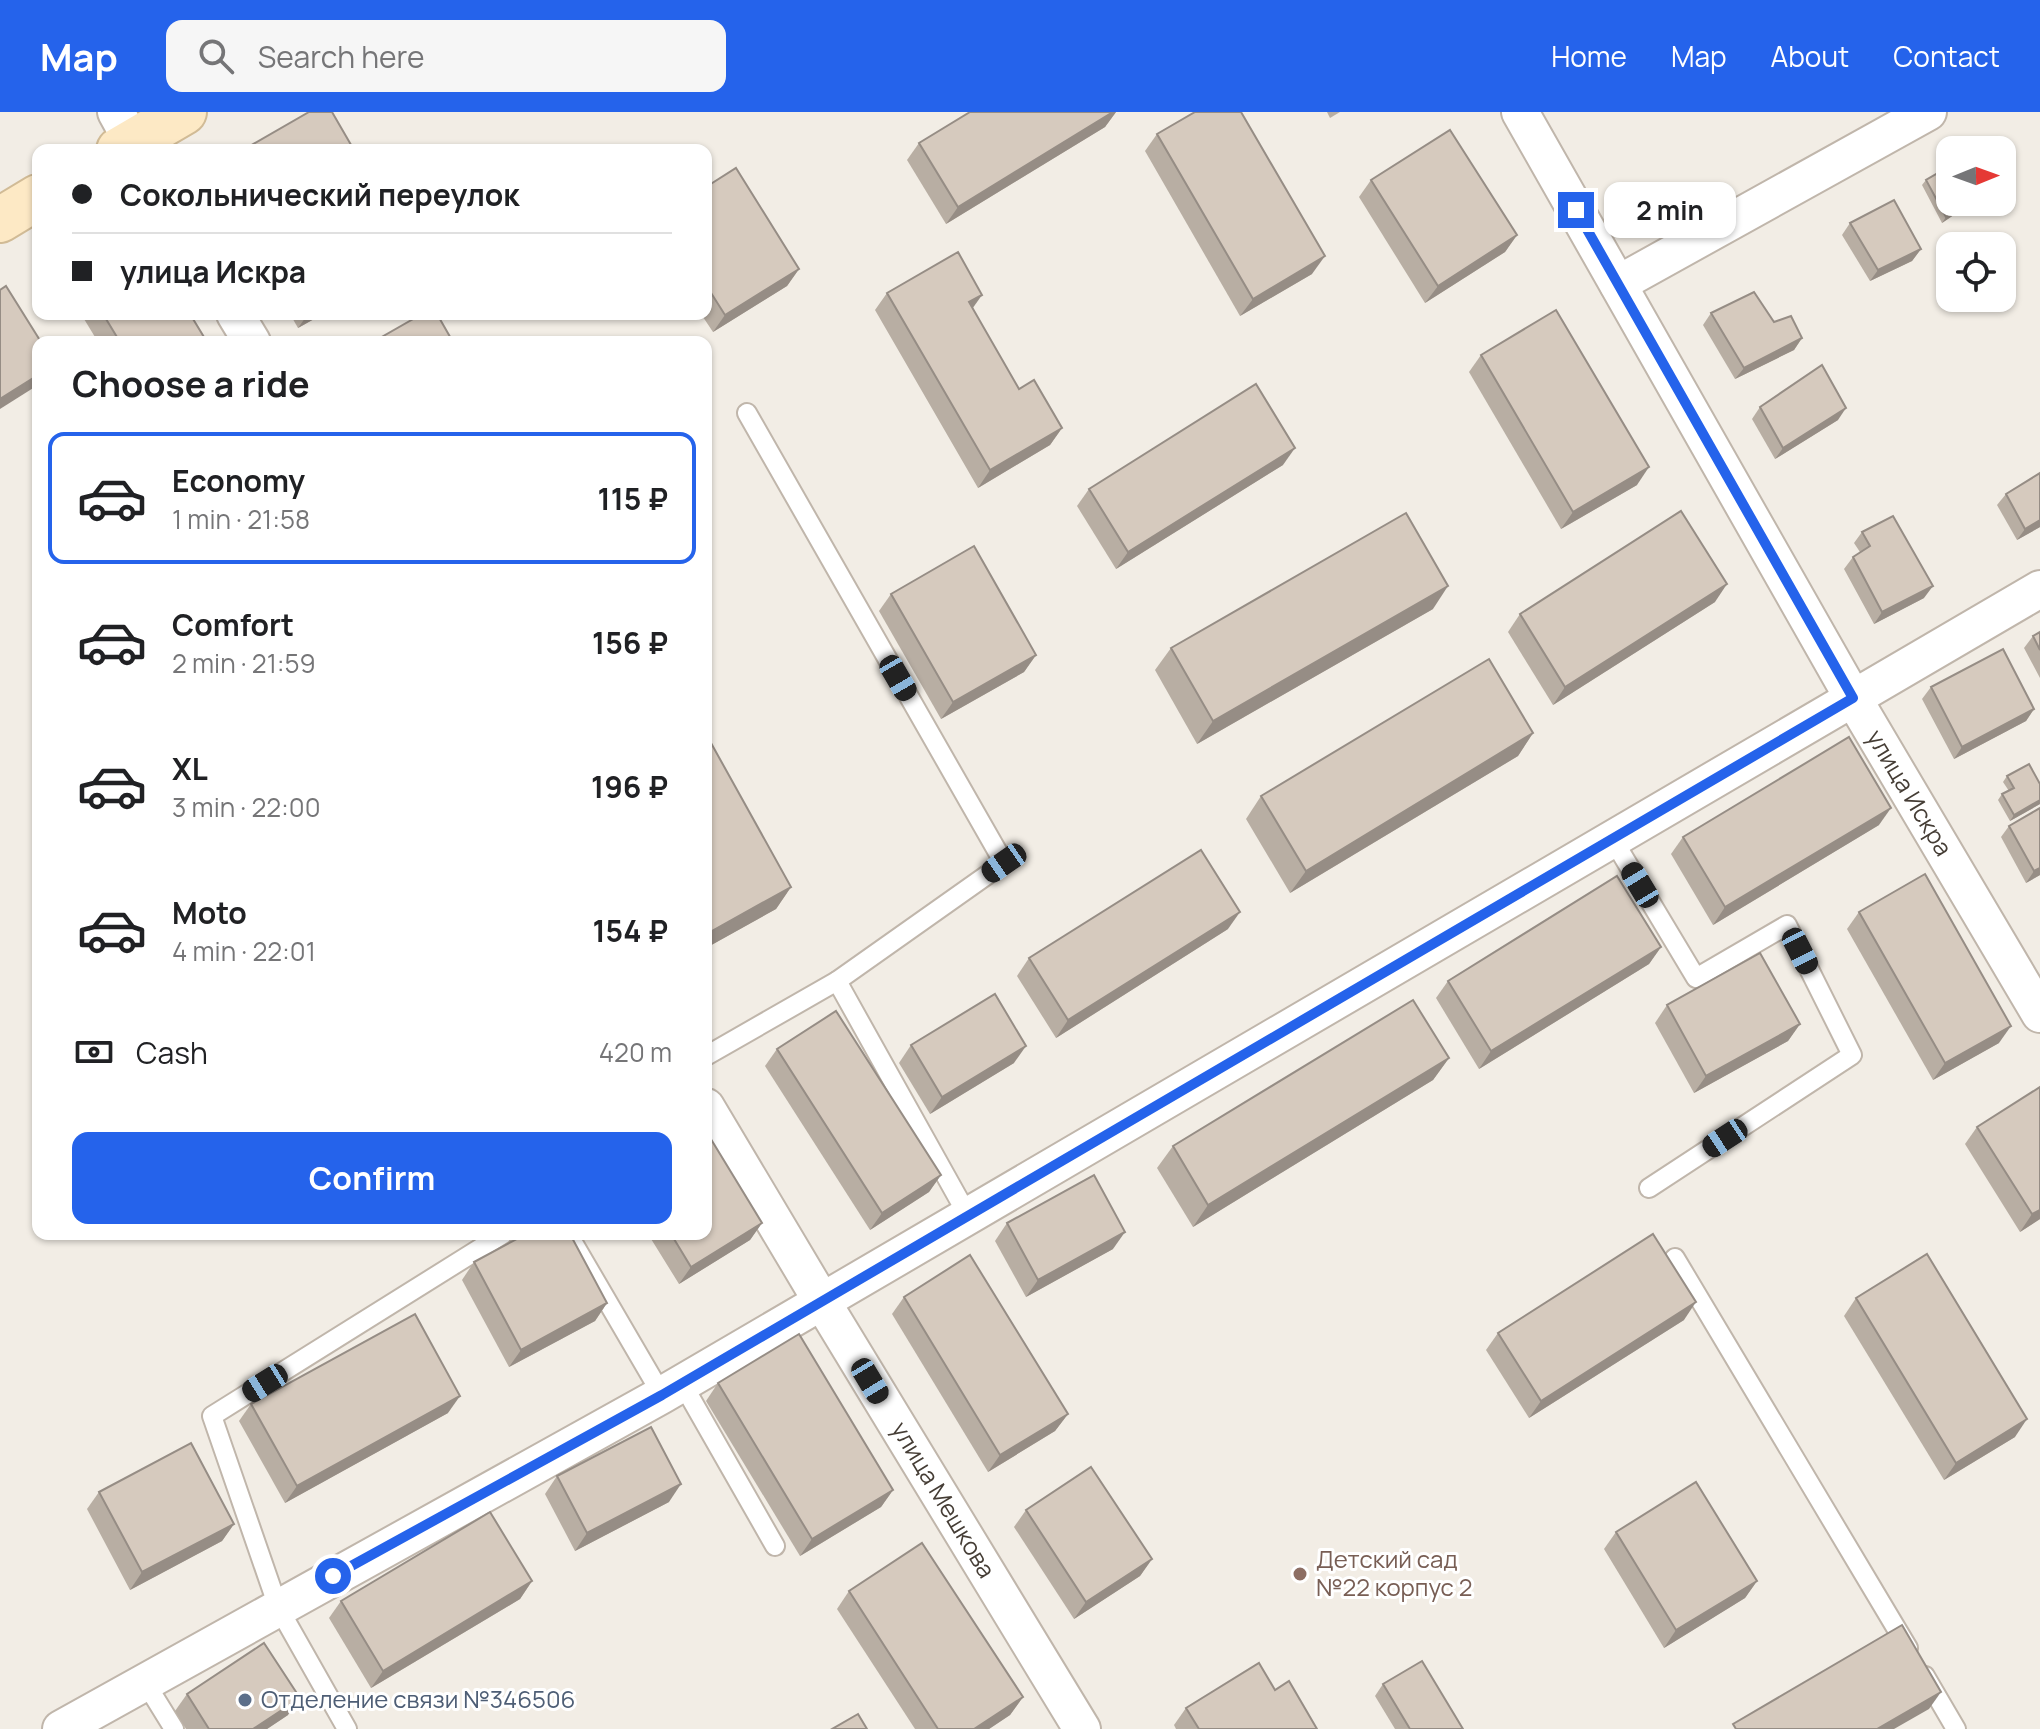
<!DOCTYPE html>
<html lang="en">
<head>
<meta charset="utf-8">
<style>
  :root { --surface:#fff; --page:#f6f6f6; --text:#202124; --muted:#757577; --line:#e0e0e0; --accent:#2563eb }
  body { margin:0; font-family:Manrope,sans-serif; background:var(--page); color:var(--text); height:100vh; display:flex; flex-direction:column; font-size:30px; white-space:nowrap }
  * { box-sizing:border-box; margin:0 }
  p { font-size:26px; color:var(--muted) }
  .icon { flex:none; width:44px; height:44px; fill:none; stroke:currentColor; stroke-width:2; stroke-linecap:round; stroke-linejoin:round }
  .map { position:relative; flex:1; overflow:hidden }
  .details { position:absolute; left:32px; top:224px; width:680px; height:904px; display:flex; flex-direction:column; background:var(--surface); border-radius:16px; box-shadow:0 2px 6px #0004 }
  .details>* { flex:none }
  .guide { position:absolute; left:32px; top:32px; width:680px; height:176px; border-radius:16px; box-shadow:0 2px 6px #0004; display:grid; align-content:center; height:176px; padding:0 40px; background:var(--surface) }
  .needle { width:52px; rotate:89deg }
  .controls { position:absolute; left:1936px; top:24px; display:grid; gap:16px }
  .controls a { display:grid; place-items:center; width:80px; height:80px; border-radius:16px; background:var(--surface); box-shadow:0 2px 6px #0004; font-size:40px }
  .end { position:absolute; width:36px; height:36px; margin:-18px; border:10px solid #2563eb; background:#fff; box-shadow:0 0 0 4px #fff }
  .from { border-radius:50% }
  .bubble { position:absolute; height:56px; border-radius:16px; background:var(--surface); box-shadow:0 2px 6px #0004; font-size:26px; font-weight:700; line-height:56px; text-align:center }
  .car { position:absolute; width:24px; height:48px; margin:-24px -12px; border-radius:10px; box-shadow:0 0 6px 2px #0007; background:linear-gradient(#222 24%,#8ab4d8 0 40%,#222 0 76%,#8ab4d8 0 86%,#222 0) }
  .guide b { display:flex; align-items:center; gap:28px; height:76px; font-size:30px }
  .guide b+b { border-top:2px solid var(--line) }
  .guide i { width:20px; height:20px; background:var(--text) }
  ul { padding:0; list-style:none }
  li { display:flex; align-items:center; gap:24px; height:132px; margin:0 16px 12px; padding:0 24px; border:4px solid transparent; border-radius:16px }
  li div { flex:1 }
  li b { display:block; font-size:30px }
  li em { font-style:normal; font-weight:700 }
  li.selected { border-color:var(--accent) }
  li>.icon { width:72px; height:72px; stroke-width:1.5 }
  h2 { padding:0 40px; font-size:36px; line-height:96px }
  .pay { display:flex; align-items:center; gap:20px; height:88px; padding:0 40px; font-size:30px }
  .pay p { margin-inline-start:auto }
  .action { display:flex; gap:16px; margin-top:auto; padding:16px 40px }
  .action a { flex:1; height:92px; border-radius:16px; background:var(--accent); color:#fff; font-size:32px; font-weight:700; line-height:92px; text-align:center }
  header { display:flex; align-items:center; gap:48px; box-sizing:border-box; height:112px; padding:0 40px; background:var(--accent); color:#fff }
  header strong { font-size:38px }
  nav { display:flex; gap:44px; margin-inline-start:auto; font-size:28px }
  .search { width:560px; height:72px; background:var(--page); display:flex; align-items:center; gap:20px; box-sizing:border-box; padding:0 28px; border-radius:16px; color:var(--muted); font-size:30px }
  .map>svg:first-child { display:block }
  .lines { fill:none; stroke-linecap:round; stroke-linejoin:round }
  .lane-casing { stroke:#c0b6ab; stroke-width:22 }
  .street-casing { stroke:#c0b6ab; stroke-width:40 }
  .secondary-casing { stroke:#d1bb96; stroke-width:48 }
  .lane { stroke:#fff; stroke-width:18 }
  .street { stroke:#fff; stroke-width:36 }
  .secondary { stroke:#fde9c5; stroke-width:44 }
  .wall { fill:#b8aea3 }
  .shaded-wall { fill:#968d85 }
  .building { fill:#d6cabe; stroke:#968d85; stroke-width:2 }
  .route { stroke:#2563eb; stroke-width:10 }
  .education-dot { fill:#8d6e63; stroke:#fff; stroke-width:3 }
  .service-dot { fill:#5c6f8a; stroke:#fff; stroke-width:3 }
  .labels { text-anchor:middle; stroke-width:6; stroke-linejoin:round; paint-order:stroke }
  .street-label { font-size:24px; fill:#453d35; stroke:#fff }
  .education-label { font-size:24px; fill:#785e54; stroke:#fff; text-anchor:start }
  .service-label { font-size:24px; fill:#4e5e75; stroke:#fff; text-anchor:start }
</style>
</head>
<body>
<header>
<strong>Map</strong>
<div class="search"><svg class="icon" aria-label="search" viewBox="0 0 24 24"><circle cx="10" cy="10" r="6"/><path d="M15 15l6 6"/></svg>Search here</div>
<nav><a>Home</a><a>Map</a><a>About</a><a>Contact</a></nav>
</header>
<div class="map">
<svg width="2040" height="1617" viewBox="0 0 2040 1617">
  <rect width="100%" height="100%" fill="#f2ede5"/>
  <g class="lines">
    <defs>
      <g id="lane">
        <polyline points="747,301 1004,751 837,869"/>
        <polyline points="1612,726 1696,866 1787,813 1852,943 1649,1076"/>
        <polyline points="706,944 837,869 967,1102"/>
        <polyline points="568,1122 662,1283"/>
        <polyline points="1675,1146 1908,1536"/>
        <polyline points="682,1271 775,1434"/>
        <polyline points="1925,1564 1956,1617"/>
        <polyline points="145,1570 174,1617"/>
        <polyline points="347,1617 278,1495 212,1304 503,1122"/>
      </g>
      <g id="street">
        <polyline points="116,0 137,38"/>
        <polyline points="1520,0 1853,586 2040,902"/>
        <polyline points="1618,172 1928,0"/>
        <polyline points="235,202 252,230"/>
        <polyline points="706,995 821,1188 1082,1617"/>
        <polyline points="61,1617 662,1283 2040,477"/>
      </g>
      <g id="secondary">
        <polyline points="119,38 184,0"/>
        <polyline points="0,108 38,85"/>
      </g>
    </defs>
    <use href="#lane" class="lane-casing"/>
    <use href="#street" class="street-casing"/>
    <use href="#secondary" class="secondary-casing"/>
    <use href="#lane" class="lane"/>
    <use href="#street" class="street"/>
    <use href="#secondary" class="secondary"/>
  </g>
  <g class="wall">
    <polygon points="970,0 1116,0 1105,15 946,112 907,48 919,31"/>
    <polygon points="1327,0 1340,0 1330,6"/>
    <polygon points="1157,22 1312,162 1240,204 1145,39"/>
    <polygon points="1371,68 1517,123 1505,140 1425,191 1359,85"/>
    <polygon points="1926,68 1950,90 1970,90 1967,94 1942,111 1922,73"/>
    <polygon points="706,75 799,157 787,174 713,220 701,202 706,202"/>
    <polygon points="1850,111 1921,137 1912,149 1870,169 1842,123"/>
    <polygon points="887,181 973,197 1019,277 1062,316 1050,333 978,376 875,198"/>
    <polygon points="1711,201 1774,210 1802,226 1794,238 1735,267 1703,213"/>
    <polygon points="81,202 190,202 207,230 98,230"/>
    <polygon points="290,202 323,202 298,216"/>
    <polygon points="1481,243 1637,373 1561,417 1469,260"/>
    <polygon points="1760,295 1838,308 1775,347 1752,307"/>
    <polygon points="1283,353 1116,457 1077,394 1089,377"/>
    <polygon points="2040,361 2040,415 2017,428 1997,393 2006,382"/>
    <polygon points="1862,420 1924,486 1874,512 1844,457 1853,445 1860,440 1854,431"/>
    <polygon points="891,482 1036,543 1024,560 941,607 879,499"/>
    <polygon points="1715,490 1553,593 1508,520 1520,502"/>
    <polygon points="1433,497 1197,632 1155,558 1171,536"/>
    <polygon points="2040,520 2040,566 2024,536 2033,524"/>
    <polygon points="1931,575 2034,597 2026,609 1954,647 1922,587"/>
    <polygon points="1533,621 1518,644 1290,781 1246,707 1261,684"/>
    <polygon points="706,622 791,775 776,797 706,836"/>
    <polygon points="2007,664 2040,672 2040,692 2010,709 1998,688 2002,682 2009,679 2003,670"/>
    <polygon points="2040,696 2040,763 2026,771 2001,725 2009,714"/>
    <polygon points="1879,713 1713,813 1671,742 1683,725"/>
    <polygon points="1859,800 1999,931 1933,968 1847,817"/>
    <polygon points="1228,817 1056,926 1017,864 1029,846"/>
    <polygon points="1661,835 1649,852 1479,957 1436,886 1448,869"/>
    <polygon points="1667,893 1800,912 1788,929 1694,981 1655,911"/>
    <polygon points="911,933 1014,951 930,1002 899,951"/>
    <polygon points="777,937 941,1063 929,1080 870,1118 765,954"/>
    <polygon points="1449,946 1433,968 1193,1115 1157,1056 1173,1034"/>
    <polygon points="1977,1015 2040,1107 2020,1120 1965,1032"/>
    <polygon points="762,1111 750,1128 679,1172 648,1122 706,1122"/>
    <polygon points="1007,1111 1113,1137 1026,1185 995,1129"/>
    <polygon points="474,1150 607,1191 595,1209 509,1255 462,1168"/>
    <polygon points="904,1185 1068,1302 1055,1319 988,1360 892,1202"/>
    <polygon points="1856,1186 2015,1325 1944,1368 1844,1204"/>
    <polygon points="1684,1208 1529,1306 1486,1238 1498,1221"/>
    <polygon points="718,1271 893,1378 881,1395 800,1444 706,1289"/>
    <polygon points="251,1292 448,1301 285,1391 239,1309"/>
    <polygon points="557,1364 669,1390 575,1439 545,1382"/>
    <polygon points="99,1380 234,1412 222,1429 130,1478 87,1397"/>
    <polygon points="1026,1398 1152,1447 1140,1464 1074,1507 1014,1415"/>
    <polygon points="1616,1420 1757,1469 1745,1486 1664,1536 1604,1437"/>
    <polygon points="532,1469 520,1487 371,1576 329,1506 341,1489"/>
    <polygon points="849,1479 1023,1585 1010,1603 989,1617 915,1617 837,1497"/>
    <polygon points="1383,1572 1463,1617 1395,1617 1375,1584"/>
    <polygon points="1275,1578 1317,1617 1176,1617 1174,1613 1186,1596"/>
    <polygon points="187,1582 288,1603 267,1617 186,1617 175,1599"/>
  </g>
  <g class="shaded-wall">
    <polygon points="1113,0 1116,0 1105,15 946,112 958,95"/>
    <polygon points="1968,90 1970,90 1967,94 1942,111 1946,105"/>
    <polygon points="1517,123 1505,140 1425,191 1438,174"/>
    <polygon points="1921,137 1912,149 1870,169 1878,158"/>
    <polygon points="1325,144 1312,162 1240,204 1253,187"/>
    <polygon points="799,157 787,174 713,220 725,203"/>
    <polygon points="982,183 970,200 969,190"/>
    <polygon points="308,202 323,202 298,216"/>
    <polygon points="1802,226 1794,238 1735,267 1744,256"/>
    <polygon points="38,263 38,273 0,297 0,287"/>
    <polygon points="1846,296 1838,308 1775,347 1783,336"/>
    <polygon points="1062,316 1050,333 978,376 990,358"/>
    <polygon points="1295,336 1283,353 1116,457 1128,440"/>
    <polygon points="1649,355 1637,373 1561,417 1573,400"/>
    <polygon points="2040,408 2040,415 2017,428 2025,417"/>
    <polygon points="1727,472 1715,490 1553,593 1565,575"/>
    <polygon points="1448,474 1433,497 1197,632 1213,609"/>
    <polygon points="1933,474 1924,486 1874,512 1882,500"/>
    <polygon points="1036,543 1024,560 941,607 953,590"/>
    <polygon points="2034,597 2026,609 1954,647 1962,635"/>
    <polygon points="1533,621 1518,644 1290,781 1306,759"/>
    <polygon points="2040,688 2040,692 2010,709 2014,703"/>
    <polygon points="1891,696 1879,713 1713,813 1725,795"/>
    <polygon points="2040,756 2040,763 2026,771 2034,759"/>
    <polygon points="791,775 776,797 706,836 706,826 710,820"/>
    <polygon points="1240,800 1228,817 1056,926 1068,908"/>
    <polygon points="1661,835 1649,852 1479,957 1491,939"/>
    <polygon points="1800,912 1788,929 1694,981 1706,964"/>
    <polygon points="2011,914 1999,931 1933,968 1945,951"/>
    <polygon points="1026,934 1014,951 930,1002 942,985"/>
    <polygon points="1449,946 1433,968 1193,1115 1208,1093"/>
    <polygon points="941,1063 929,1080 870,1118 882,1101"/>
    <polygon points="2040,1098 2040,1107 2020,1120 2032,1102"/>
    <polygon points="762,1111 750,1128 679,1172 691,1155"/>
    <polygon points="1125,1120 1113,1137 1026,1185 1038,1168"/>
    <polygon points="1696,1190 1684,1208 1529,1306 1541,1289"/>
    <polygon points="607,1191 595,1209 509,1255 521,1238"/>
    <polygon points="460,1284 448,1301 285,1391 297,1374"/>
    <polygon points="1068,1302 1055,1319 988,1360 1000,1343"/>
    <polygon points="2027,1307 2015,1325 1944,1368 1956,1351"/>
    <polygon points="681,1372 669,1390 575,1439 587,1421"/>
    <polygon points="893,1378 881,1395 800,1444 812,1427"/>
    <polygon points="234,1412 222,1429 130,1478 142,1460"/>
    <polygon points="1152,1447 1140,1464 1074,1507 1086,1490"/>
    <polygon points="532,1469 520,1487 371,1576 383,1559"/>
    <polygon points="1757,1469 1745,1486 1664,1536 1676,1518"/>
    <polygon points="1941,1580 1929,1597 1894,1617 1877,1617"/>
    <polygon points="1023,1585 1010,1603 989,1617 974,1617"/>
    <polygon points="300,1586 288,1603 267,1617 253,1617"/>
  </g>
  <g class="building">
    <polygon points="309,0 332,0 354,38 243,38"/>
    <polygon points="970,0 1113,0 958,95 919,31"/>
    <polygon points="1195,0 1241,0 1325,144 1253,187 1157,22"/>
    <polygon points="1450,18 1517,123 1438,174 1371,68"/>
    <polygon points="1950,54 1950,90 1968,90 1946,105 1926,68"/>
    <polygon points="736,56 799,157 725,203 706,173 706,75"/>
    <polygon points="1894,88 1921,137 1878,158 1850,111"/>
    <polygon points="958,140 982,183 969,190 1019,277 1034,268 1062,316 990,358 887,181"/>
    <polygon points="6,174 41,230 38,230 38,263 0,287 0,178"/>
    <polygon points="1754,180 1774,210 1791,204 1802,226 1744,256 1711,201"/>
    <polygon points="1556,198 1649,355 1573,400 1481,243"/>
    <polygon points="103,202 190,202 207,230 120,230"/>
    <polygon points="422,202 437,202 453,230 373,230"/>
    <polygon points="1822,253 1846,296 1783,336 1760,295"/>
    <polygon points="1256,272 1295,336 1128,440 1089,377"/>
    <polygon points="2040,361 2040,408 2025,417 2006,382"/>
    <polygon points="1681,399 1727,472 1565,575 1520,502"/>
    <polygon points="1406,401 1448,474 1213,609 1171,536"/>
    <polygon points="1893,404 1933,474 1882,500 1853,445 1870,434 1862,420"/>
    <polygon points="974,434 1036,543 953,590 891,482"/>
    <polygon points="2040,520 2040,538 2033,524"/>
    <polygon points="2003,537 2034,597 1962,635 1931,575"/>
    <polygon points="1489,547 1533,621 1306,759 1261,684"/>
    <polygon points="706,622 791,775 710,820 706,812"/>
    <polygon points="1849,625 1891,696 1725,795 1683,725"/>
    <polygon points="2029,652 2040,672 2040,688 2014,703 2002,682 2014,676 2007,664"/>
    <polygon points="2040,696 2040,756 2034,759 2009,714"/>
    <polygon points="1201,738 1240,800 1068,908 1029,846"/>
    <polygon points="1925,762 2011,914 1945,951 1859,800"/>
    <polygon points="1617,764 1661,835 1491,939 1448,869"/>
    <polygon points="1760,841 1800,912 1706,964 1667,893"/>
    <polygon points="995,882 1026,934 942,985 911,933"/>
    <polygon points="1413,888 1449,946 1208,1093 1173,1034"/>
    <polygon points="836,899 941,1063 882,1101 777,937"/>
    <polygon points="2040,975 2040,1098 2032,1102 1977,1015"/>
    <polygon points="706,1019 762,1111 691,1155 671,1122 706,1122"/>
    <polygon points="1094,1063 1125,1120 1038,1168 1007,1111"/>
    <polygon points="526,1122 570,1122 607,1191 521,1238 474,1150"/>
    <polygon points="1653,1122 1696,1190 1541,1289 1498,1221"/>
    <polygon points="1927,1142 2027,1307 1956,1351 1856,1186"/>
    <polygon points="970,1143 1068,1302 1000,1343 904,1185"/>
    <polygon points="415,1202 460,1284 297,1374 251,1292"/>
    <polygon points="799,1222 893,1378 812,1427 718,1271"/>
    <polygon points="651,1315 681,1372 587,1421 557,1364"/>
    <polygon points="191,1331 234,1412 142,1460 99,1380"/>
    <polygon points="1091,1355 1152,1447 1086,1490 1026,1398"/>
    <polygon points="1696,1370 1757,1469 1676,1518 1616,1420"/>
    <polygon points="490,1400 532,1469 383,1559 341,1489"/>
    <polygon points="922,1431 1023,1585 974,1617 938,1617 849,1479"/>
    <polygon points="1902,1513 1941,1580 1877,1617 1736,1617 1733,1612"/>
    <polygon points="264,1531 300,1586 253,1617 209,1617 187,1582"/>
    <polygon points="1422,1549 1463,1617 1410,1617 1383,1572"/>
    <polygon points="1259,1551 1275,1578 1289,1569 1317,1617 1199,1617 1186,1596"/>
    <polygon points="858,1602 867,1617 832,1617"/>
  </g>
  <g class="lines">
    <polyline class="route" points="333,1464 662,1283 1853,586 1576,98"/>
  </g>
  <circle class="education-dot" cx="1300" cy="1462" r="8"/>
  <circle class="service-dot" cx="245" cy="1588" r="8"/>
  <g class="labels">
    <g class="street-label">
      <text transform="translate(1909 681) rotate(59)" y="8">улица Искра</text>
      <text transform="translate(943 1388) rotate(59)" y="8">улица Мешкова</text>
    </g>
    <g class="education-label">
      <text x="1316" y="1456">Детский сад<tspan x="1316" dy="28">№22 корпус 2</tspan></text>
    </g>
    <g class="service-label">
      <text x="261" y="1596">Отделение связи №346506</text>
    </g>
  </g>
</svg>
<div class="controls">
<a><svg class="needle" viewBox="-14 -14 28 28"><path d="M0-13l5 13h-10z" fill="#e53935"/><path d="M0 13l5-13h-10z" fill="#757577"/></svg></a>
<a><svg class="icon" aria-label="locate" viewBox="0 0 24 24"><circle cx="12" cy="12" r="6"/><path d="M12 2v4M12 18v4M2 12h4M18 12h4"/></svg></a>
</div>
<i class="end from" style="left:333px;top:1464px"></i>
<i class="end" style="left:1576px;top:98px"></i>
<div class="bubble" style="left:1604px;top:70px;width:132px">2 min</div>
<i class="car" style="left:898px;top:566px;rotate:150deg"></i>
<i class="car" style="left:1004px;top:751px;rotate:235deg"></i>
<i class="car" style="left:1640px;top:773px;rotate:329deg"></i>
<i class="car" style="left:1800px;top:839px;rotate:153deg"></i>
<i class="car" style="left:1725px;top:1026px;rotate:237deg"></i>
<i class="car" style="left:870px;top:1269px;rotate:149deg"></i>
<i class="car" style="left:265px;top:1271px;rotate:238deg"></i>
<div class="guide">
<b><i class="from"></i>Сокольнический переулок</b>
<b><i></i>улица Искра</b>
</div>
<section class="details">
<h2>Choose a ride</h2>
<ul>
<li class="selected"><svg class="icon" aria-label="car" viewBox="0 0 24 24"><path d="M5 17H2v-5l4-1 3-4h7l3 4 3 1v5h-3M9 17h6M6 11h13"/><circle cx="7" cy="17" r="2"/><circle cx="17" cy="17" r="2"/></svg><div><b>Economy</b><p>1 min · 21:58</p></div><em>115 ₽</em></li>
<li><svg class="icon" aria-label="car" viewBox="0 0 24 24"><path d="M5 17H2v-5l4-1 3-4h7l3 4 3 1v5h-3M9 17h6M6 11h13"/><circle cx="7" cy="17" r="2"/><circle cx="17" cy="17" r="2"/></svg><div><b>Comfort</b><p>2 min · 21:59</p></div><em>156 ₽</em></li>
<li><svg class="icon" aria-label="car" viewBox="0 0 24 24"><path d="M5 17H2v-5l4-1 3-4h7l3 4 3 1v5h-3M9 17h6M6 11h13"/><circle cx="7" cy="17" r="2"/><circle cx="17" cy="17" r="2"/></svg><div><b>XL</b><p>3 min · 22:00</p></div><em>196 ₽</em></li>
<li><svg class="icon" aria-label="car" viewBox="0 0 24 24"><path d="M5 17H2v-5l4-1 3-4h7l3 4 3 1v5h-3M9 17h6M6 11h13"/><circle cx="7" cy="17" r="2"/><circle cx="17" cy="17" r="2"/></svg><div><b>Moto</b><p>4 min · 22:01</p></div><em>154 ₽</em></li>
</ul>
<div class="pay"><svg class="icon" aria-label="cash" viewBox="0 0 24 24"><path d="M3 7h18v10H3z"/><circle cx="12" cy="12" r="2"/></svg>Cash<p>420 m</p></div>
<div class="action"><a>Confirm</a></div>
</section>
</div>
</body>
</html>
